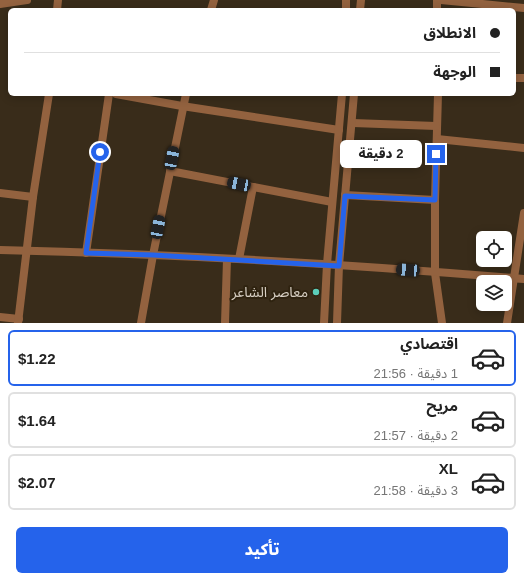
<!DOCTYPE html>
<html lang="ar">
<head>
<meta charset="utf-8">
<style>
  :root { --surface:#fff; --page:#f6f6f6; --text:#222; --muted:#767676; --line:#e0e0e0; --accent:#2563eb }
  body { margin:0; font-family:Arial,"Noto Sans Arabic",sans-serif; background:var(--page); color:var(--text); direction:rtl; height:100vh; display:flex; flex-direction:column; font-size:15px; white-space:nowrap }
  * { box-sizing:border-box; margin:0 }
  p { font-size:13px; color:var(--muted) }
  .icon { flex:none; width:22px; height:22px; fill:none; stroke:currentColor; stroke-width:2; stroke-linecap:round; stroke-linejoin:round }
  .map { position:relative; height:323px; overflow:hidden; direction:ltr }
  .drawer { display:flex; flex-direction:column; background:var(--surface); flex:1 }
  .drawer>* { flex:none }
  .hud { position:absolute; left:8px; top:8px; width:508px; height:88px; border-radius:6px; box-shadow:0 2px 10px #0003; direction:rtl; display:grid; align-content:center; height:88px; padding:0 16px; background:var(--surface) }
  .buttons { position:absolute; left:476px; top:231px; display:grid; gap:8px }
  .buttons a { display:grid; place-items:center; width:36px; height:36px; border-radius:6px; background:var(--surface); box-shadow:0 2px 10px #0003; font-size:20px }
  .end { position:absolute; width:18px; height:18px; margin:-9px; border:5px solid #2563eb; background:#fff; box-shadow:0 0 0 2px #fff }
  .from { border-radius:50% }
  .bubble { position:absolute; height:28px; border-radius:6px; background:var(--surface); box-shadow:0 2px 10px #0003; font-size:13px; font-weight:800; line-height:28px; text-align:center; direction:rtl }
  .car { position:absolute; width:12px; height:24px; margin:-12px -6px; border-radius:5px; box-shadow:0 0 3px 1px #0007; background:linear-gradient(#222 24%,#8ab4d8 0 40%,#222 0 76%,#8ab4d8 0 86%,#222 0) }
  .hud b { display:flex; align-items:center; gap:14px; height:38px; font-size:15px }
  .hud b+b { border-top:1px solid var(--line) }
  .hud i { width:10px; height:10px; background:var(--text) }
  ul { padding:7px 0 0; list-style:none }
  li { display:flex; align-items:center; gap:12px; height:56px; margin:0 8px 6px; padding:0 8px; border:2px solid var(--line); border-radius:6px }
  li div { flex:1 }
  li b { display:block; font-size:15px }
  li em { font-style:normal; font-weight:800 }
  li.on { border-color:var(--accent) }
  li>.icon { width:36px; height:36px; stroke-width:1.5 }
  .button { display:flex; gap:8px; margin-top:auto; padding:8px 16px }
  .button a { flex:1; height:46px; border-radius:6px; background:var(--accent); color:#fff; font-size:16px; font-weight:800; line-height:46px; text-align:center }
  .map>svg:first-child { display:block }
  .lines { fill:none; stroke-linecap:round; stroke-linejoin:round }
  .minor { stroke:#93623f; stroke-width:8 }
  .tertiary { stroke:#93623f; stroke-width:8 }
  .route { stroke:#2563eb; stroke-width:5 }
  .poi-dot { fill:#5cceba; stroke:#2f2310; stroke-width:1.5 }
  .labels { text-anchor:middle; stroke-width:4; stroke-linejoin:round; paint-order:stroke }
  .poi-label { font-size:14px; fill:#d8d0c4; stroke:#2f2310; text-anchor:end }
</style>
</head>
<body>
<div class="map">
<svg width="524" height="323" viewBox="0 0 524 323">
  <rect width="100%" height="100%" fill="#392c1a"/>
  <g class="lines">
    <g class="minor">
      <polyline points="437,0 437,10"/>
      <polyline points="441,0 524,8"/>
      <polyline points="0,4 27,0"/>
      <polyline points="57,10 58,0"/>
      <polyline points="211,10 214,0"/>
      <polyline points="514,78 524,78"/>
      <polyline points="116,94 182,106 339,130"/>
      <polyline points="438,94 435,200 435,273 442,323"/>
      <polyline points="353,123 436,126"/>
      <polyline points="437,139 524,148"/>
      <polyline points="170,171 332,202"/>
      <polyline points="0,193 33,197"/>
      <polyline points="345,195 435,200"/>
      <path d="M 0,250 C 175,254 350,264 524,279"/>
      <polyline points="86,253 109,94"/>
      <polyline points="239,259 253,187"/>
      <polyline points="0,317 19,319"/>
      <polyline points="18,323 33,197 49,94"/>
      <polyline points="141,323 153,255 186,94"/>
      <polyline points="225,323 227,259"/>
      <polyline points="507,323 524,213"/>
    </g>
    <g class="tertiary">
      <polyline points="346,10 346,0"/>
      <polyline points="360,10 361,0"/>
      <polyline points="324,323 327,264 342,94"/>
      <polyline points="337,323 339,265 354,94"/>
    </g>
  </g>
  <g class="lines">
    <polyline class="route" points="100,152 86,253 153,255 339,266 345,196 435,200 436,154"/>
  </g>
  <circle class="poi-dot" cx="316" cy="292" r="4"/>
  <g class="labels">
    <g class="poi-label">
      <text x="308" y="297">معاصر الشاعر</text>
    </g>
  </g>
</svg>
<div class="buttons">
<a><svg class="icon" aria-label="locate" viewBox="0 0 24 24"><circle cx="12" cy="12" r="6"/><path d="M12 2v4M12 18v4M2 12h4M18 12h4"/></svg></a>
<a><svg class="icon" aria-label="layers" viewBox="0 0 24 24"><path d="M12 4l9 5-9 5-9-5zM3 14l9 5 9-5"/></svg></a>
</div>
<i class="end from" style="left:100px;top:152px"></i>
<i class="end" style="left:436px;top:154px"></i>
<div class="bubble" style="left:340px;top:140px;width:82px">2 دقيقة</div>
<i class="car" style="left:172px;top:158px;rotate:11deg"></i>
<i class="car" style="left:239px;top:184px;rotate:281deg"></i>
<i class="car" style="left:158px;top:227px;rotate:11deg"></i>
<i class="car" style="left:408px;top:270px;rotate:274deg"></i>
<div class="hud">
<b><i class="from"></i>الانطلاق</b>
<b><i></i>الوجهة</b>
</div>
</div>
<section class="drawer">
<ul>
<li class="on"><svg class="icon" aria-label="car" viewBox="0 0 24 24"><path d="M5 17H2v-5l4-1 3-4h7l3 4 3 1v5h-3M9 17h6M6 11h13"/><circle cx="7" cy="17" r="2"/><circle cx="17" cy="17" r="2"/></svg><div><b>اقتصادي</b><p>1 دقيقة · 21:56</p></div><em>$1.22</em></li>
<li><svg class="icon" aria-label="car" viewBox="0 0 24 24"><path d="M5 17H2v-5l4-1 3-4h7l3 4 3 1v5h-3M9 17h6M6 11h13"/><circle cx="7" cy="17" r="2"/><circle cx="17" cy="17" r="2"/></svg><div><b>مريح</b><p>2 دقيقة · 21:57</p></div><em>$1.64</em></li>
<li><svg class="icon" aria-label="car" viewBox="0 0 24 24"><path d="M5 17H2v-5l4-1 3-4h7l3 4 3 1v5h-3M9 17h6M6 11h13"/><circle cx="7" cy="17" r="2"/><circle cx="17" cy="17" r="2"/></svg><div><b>XL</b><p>3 دقيقة · 21:58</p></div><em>$2.07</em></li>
</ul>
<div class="button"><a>تأكيد</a></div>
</section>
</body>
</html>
